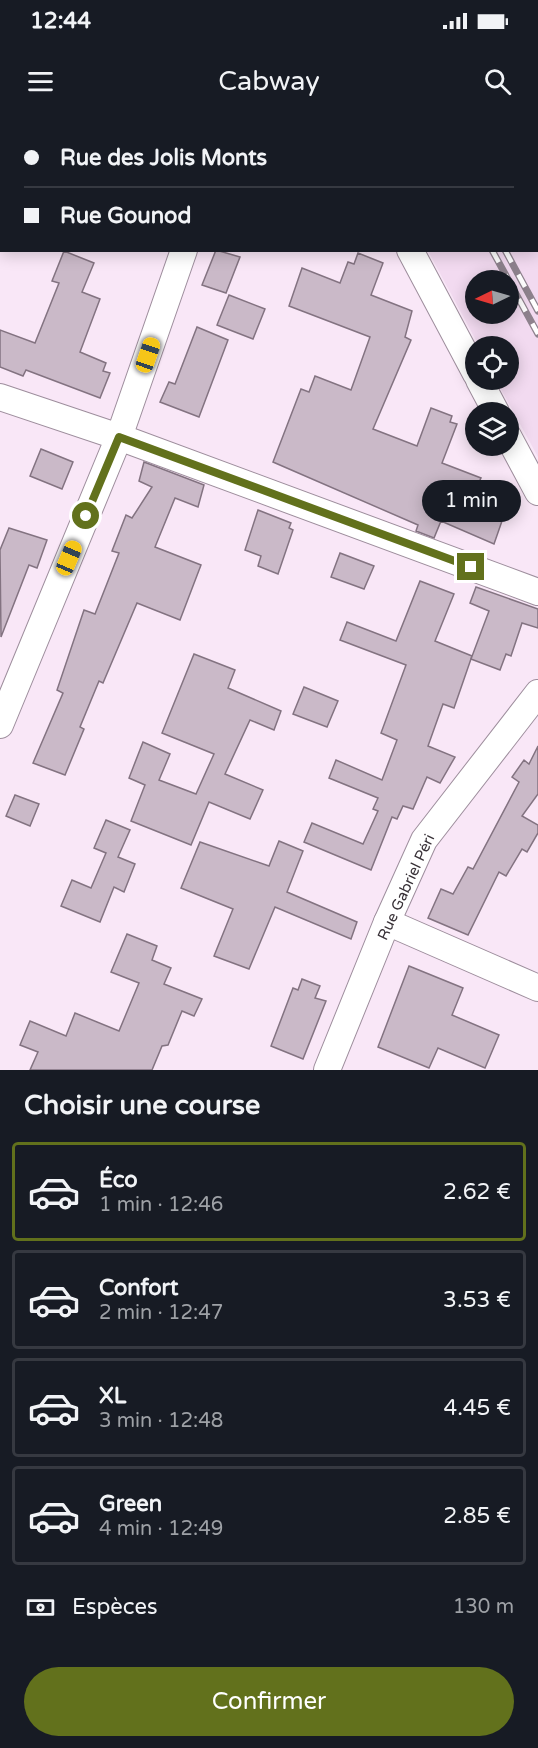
<!DOCTYPE html>
<html lang="fr">
<head>
<meta charset="utf-8">
<style>
  :root { --surface:#171b24; --page:#20242c; --text:#f1f3f6; --muted:#9ea1a6; --line:#363941; --accent:#62711c }
  body { margin:0; font-family:"Varela Round",sans-serif; background:var(--page); color:var(--text); height:100vh; display:flex; flex-direction:column; font-size:22px; white-space:nowrap }
  * { box-sizing:border-box; margin:0 }
  p { font-size:20px; color:var(--muted) }
  .icon { flex:none; width:33px; height:33px; fill:none; stroke:currentColor; stroke-width:2; stroke-linecap:round; stroke-linejoin:round }
  .map { position:relative; height:950px; overflow:hidden }
  .sheet { display:flex; flex-direction:column; background:var(--surface); flex:1 }
  .sheet>* { flex:none }
  .hud { position:absolute; left:0px; top:0px; width:538px; height:132px; box-shadow:0 3px 15px #0003; display:grid; align-content:center; height:132px; padding:0 24px; background:var(--surface) }
  .needle { width:39px; rotate:265deg }
  .tools { position:absolute; left:465px; top:150px; display:grid; gap:12px }
  .tools a { display:grid; place-items:center; width:54px; height:54px; border-radius:50%; background:var(--surface); box-shadow:0 3px 15px #0003; font-size:30px }
  .end { position:absolute; width:27px; height:27px; margin:-14px; border:8px solid #62711c; background:#fff; box-shadow:0 0 0 3px #fff }
  .from { border-radius:50% }
  .bubble { position:absolute; height:42px; border-radius:21px; background:var(--surface); box-shadow:0 3px 15px #0003; font-size:20px; font-weight:600; line-height:42px; text-align:center }
  .car { position:absolute; width:18px; height:36px; margin:-18px -9px; border-radius:8px; box-shadow:0 0 4px 2px #0007; background:linear-gradient(#f5c518 24%,#345 0 40%,#f5c518 0 76%,#345 0 86%,#f5c518 0) }
  .hud b { display:flex; align-items:center; gap:21px; height:57px; font-size:22px }
  .hud b+b { border-top:2px solid var(--line) }
  .hud i { width:15px; height:15px; background:var(--text) }
  ul { padding:0; list-style:none }
  li { display:flex; align-items:center; gap:18px; height:99px; margin:0 12px 9px; padding:0 12px; border:3px solid var(--line); border-radius:6px }
  li div { flex:1 }
  li b { display:block; font-size:22px }
  li em { font-style:normal; font-weight:600 }
  li.selected { border-color:var(--accent) }
  li>.icon { width:54px; height:54px; stroke-width:1.5 }
  h2 { padding:0 24px; font-size:27px; line-height:72px }
  .pay { display:flex; align-items:center; gap:15px; height:66px; padding:0 24px; font-size:22px }
  .pay p { margin-inline-start:auto }
  .cta { display:flex; gap:12px; margin-top:auto; padding:12px 24px }
  .cta a { flex:1; height:69px; border-radius:36px; background:var(--accent); color:#fff; font-size:24px; font-weight:600; line-height:69px; text-align:center }
  .status { display:flex; justify-content:space-between; align-items:center; height:42px; padding:0 30px; background:var(--surface); direction:ltr }
  .status svg { height:16px; fill:currentColor }
  header { display:flex; justify-content:space-between; align-items:center; height:78px; padding:0 24px; background:var(--surface); font-size:27px; font-weight:600 }
  .map>svg:first-child { display:block }
  .built { fill:#f2daf0; fill-rule:evenodd }
  .building { fill:#cab9c8; stroke:#837381; stroke-width:1.5 }
  .lines { fill:none; stroke-linecap:round; stroke-linejoin:round }
  .minor-casing { stroke:#9e8e9d; stroke-width:28 }
  .minor { stroke:#fff; stroke-width:26 }
  .rail-casing { stroke:#8e828d; stroke-width:7 }
  .rail { stroke:#fff; stroke-width:4.5; stroke-dasharray:14; stroke-linecap:butt }
  .route { stroke:#62711c; stroke-width:8 }
  .labels { text-anchor:middle; stroke-width:5; stroke-linejoin:round; paint-order:stroke }
  .street-label { font-size:15px; fill:#393238; stroke:#fff }
</style>
</head>
<body>
<div class="status"><b>12:44</b><svg viewBox="0 0 49 12"><path d="M0 12V9h3v3zM5 12V6h3v6zM10 12V3h3v9zM15 12V0h3v12zM26 1h20v11H26zM47 4h2v5h-2z"/></svg></div>
<header><svg class="icon" aria-label="menu" viewBox="0 0 24 24"><path d="M4 6h16M4 12h16M4 18h16"/></svg>Cabway<svg class="icon" aria-label="search" viewBox="0 0 24 24"><circle cx="10" cy="10" r="6"/><path d="M15 15l6 6"/></svg></header>
<div class="map">
<svg width="538" height="950" viewBox="0 0 538 950">
  <rect width="100%" height="100%" fill="#f9e7f7"/>
  <path class="built" d="M 537,65 L 538,67 L 538,337 L 496,260 L 508,260 L 508,226 L 479,226 L 428,131 L 537,130 ZM 476,160 L 508,160 L 508,194 L 476,194 Z"/>
  <g class="building">
    <polygon points="216,130 240,137 226,173 202,165"/>
    <polygon points="64,131 94,143 82,172 100,179 80,232 106,243 103,251 110,253 100,278 26,250 23,256 0,247 0,210 35,223 59,163 52,161"/>
    <polygon points="358,133 383,143 371,175 412,191 405,217 411,220 373,309 417,326 431,288 452,296 450,302 457,304 442,343 481,358 479,362 511,375 494,424 441,401 434,418 416,411 418,405 273,342 301,269 309,272 315,256 351,270 370,217 289,186 302,148 340,163 348,142 354,144"/>
    <polygon points="229,175 265,189 253,219 217,205"/>
    <polygon points="197,207 228,220 199,297 160,282 169,262 175,264"/>
    <polygon points="41,329 73,342 62,369 30,356"/>
    <polygon points="144,342 204,365 198,387 175,378 155,427 201,445 180,500 137,483 103,563 99,561 80,607 84,609 65,655 33,643 63,573 57,570 84,490 95,494 119,433 112,431 126,395 132,398 152,367 139,361"/>
    <polygon points="258,390 291,403 289,408 293,410 278,454 258,446 261,436 245,430"/>
    <polygon points="9,408 47,420 37,448 29,445 1,517 0,430"/>
    <polygon points="340,433 374,446 364,469 331,457"/>
    <polygon points="420,461 454,474 435,521 472,536 454,588 443,584 428,626 455,637 440,663 427,657 413,689 403,686 397,699 392,697 371,750 304,722 312,703 363,724 378,691 373,689 378,678 329,658 336,640 382,660 397,620 381,613 406,545 340,520 347,502 396,521"/>
    <polygon points="476,467 538,489 538,508 522,503 511,536 506,534 500,550 471,539 489,491 470,483"/>
    <polygon points="194,534 235,550 228,568 281,591 274,610 250,600 225,654 263,670 250,699 209,682 191,725 131,701 145,665 129,658 143,622 170,634 159,660 196,674 214,634 162,613"/>
    <polygon points="304,567 338,581 327,607 293,594"/>
    <polygon points="538,626 538,674 522,696 538,705 538,713 527,732 522,729 506,756 499,752 468,815 428,798 441,769 453,774 468,747 473,749 519,662 512,657 524,640 529,644"/>
    <polygon points="15,675 39,684 30,706 6,696"/>
    <polygon points="106,700 130,710 118,737 135,744 124,772 114,767 100,802 61,786 72,760 91,768 106,733 94,728"/>
    <polygon points="279,721 303,731 287,772 357,802 351,819 275,787 249,849 214,836 233,789 181,768 200,722 269,746"/>
    <polygon points="127,814 157,826 152,840 171,848 164,864 202,879 194,896 182,891 168,925 162,926 152,950 30,950 38,932 20,925 30,901 66,916 75,893 119,911 139,863 111,852"/>
    <polygon points="409,846 463,868 452,895 499,915 485,948 438,928 429,948 378,927"/>
    <polygon points="302,859 320,866 315,878 326,881 303,939 271,926 293,868 298,870"/>
  </g>
  <g class="lines">
    <defs>
      <g id="minor">
        <polyline points="341,0 342,2"/>
        <polyline points="517,0 518,2"/>
        <polyline points="229,2 230,0"/>
        <polyline points="537,35 538,37"/>
        <polyline points="410,130 476,254"/>
        <polyline points="479,260 496,292"/>
        <polyline points="0,277 119,317 538,472"/>
        <polyline points="508,316 538,372"/>
        <polyline points="0,605 119,317 184,130"/>
        <polyline points="387,802 538,868"/>
        <polyline points="327,950 387,802 424,720 538,573"/>
      </g>
    </defs>
    <use href="#minor" class="minor-casing"/>
    <use href="#minor" class="minor"/>
    <defs>
      <g id="rail">
        <polyline points="420,0 421,2"/>
        <polyline points="433,0 434,2"/>
        <polyline points="492,130 538,214"/>
        <polyline points="505,130 538,191"/>
      </g>
    </defs>
    <use href="#rail" class="rail-casing"/>
    <use href="#rail" class="rail"/>
  </g>
  <g class="lines">
    <polyline class="route" points="86,396 119,317 471,447"/>
  </g>
  <g class="labels">
    <g class="street-label">
      <text transform="translate(406 767) rotate(-65)" y="5">Rue Gabriel Péri</text>
    </g>
  </g>
</svg>
<div class="tools">
<a><svg class="needle" viewBox="-14 -14 28 28"><path d="M0-13l5 13h-10z" fill="#e53935"/><path d="M0 13l5-13h-10z" fill="#9ea1a6"/></svg></a>
<a><svg class="icon" aria-label="locate" viewBox="0 0 24 24"><circle cx="12" cy="12" r="6"/><path d="M12 2v4M12 18v4M2 12h4M18 12h4"/></svg></a>
<a><svg class="icon" aria-label="layers" viewBox="0 0 24 24"><path d="M12 4l9 5-9 5-9-5zM3 14l9 5 9-5"/></svg></a>
</div>
<i class="end from" style="left:86px;top:396px"></i>
<i class="end" style="left:471px;top:447px"></i>
<div class="bubble" style="left:422px;top:360px;width:99px">1 min</div>
<i class="car" style="left:148px;top:235px;rotate:19deg"></i>
<i class="car" style="left:69px;top:438px;rotate:23deg"></i>
<div class="hud">
<b><i class="from"></i>Rue des Jolis Monts</b>
<b><i></i>Rue Gounod</b>
</div>
</div>
<section class="sheet">
<h2>Choisir une course</h2>
<ul>
<li class="selected"><svg class="icon" aria-label="car" viewBox="0 0 24 24"><path d="M5 17H2v-5l4-1 3-4h7l3 4 3 1v5h-3M9 17h6M6 11h13"/><circle cx="7" cy="17" r="2"/><circle cx="17" cy="17" r="2"/></svg><div><b>Éco</b><p>1 min · 12:46</p></div><em>2.62 €</em></li>
<li><svg class="icon" aria-label="car" viewBox="0 0 24 24"><path d="M5 17H2v-5l4-1 3-4h7l3 4 3 1v5h-3M9 17h6M6 11h13"/><circle cx="7" cy="17" r="2"/><circle cx="17" cy="17" r="2"/></svg><div><b>Confort</b><p>2 min · 12:47</p></div><em>3.53 €</em></li>
<li><svg class="icon" aria-label="car" viewBox="0 0 24 24"><path d="M5 17H2v-5l4-1 3-4h7l3 4 3 1v5h-3M9 17h6M6 11h13"/><circle cx="7" cy="17" r="2"/><circle cx="17" cy="17" r="2"/></svg><div><b>XL</b><p>3 min · 12:48</p></div><em>4.45 €</em></li>
<li><svg class="icon" aria-label="car" viewBox="0 0 24 24"><path d="M5 17H2v-5l4-1 3-4h7l3 4 3 1v5h-3M9 17h6M6 11h13"/><circle cx="7" cy="17" r="2"/><circle cx="17" cy="17" r="2"/></svg><div><b>Green</b><p>4 min · 12:49</p></div><em>2.85 €</em></li>
</ul>
<div class="pay"><svg class="icon" aria-label="cash" viewBox="0 0 24 24"><path d="M3 7h18v10H3z"/><circle cx="12" cy="12" r="2"/></svg>Espèces<p>130 m</p></div>
<div class="cta"><a>Confirmer</a></div>
</section>
</body>
</html>
